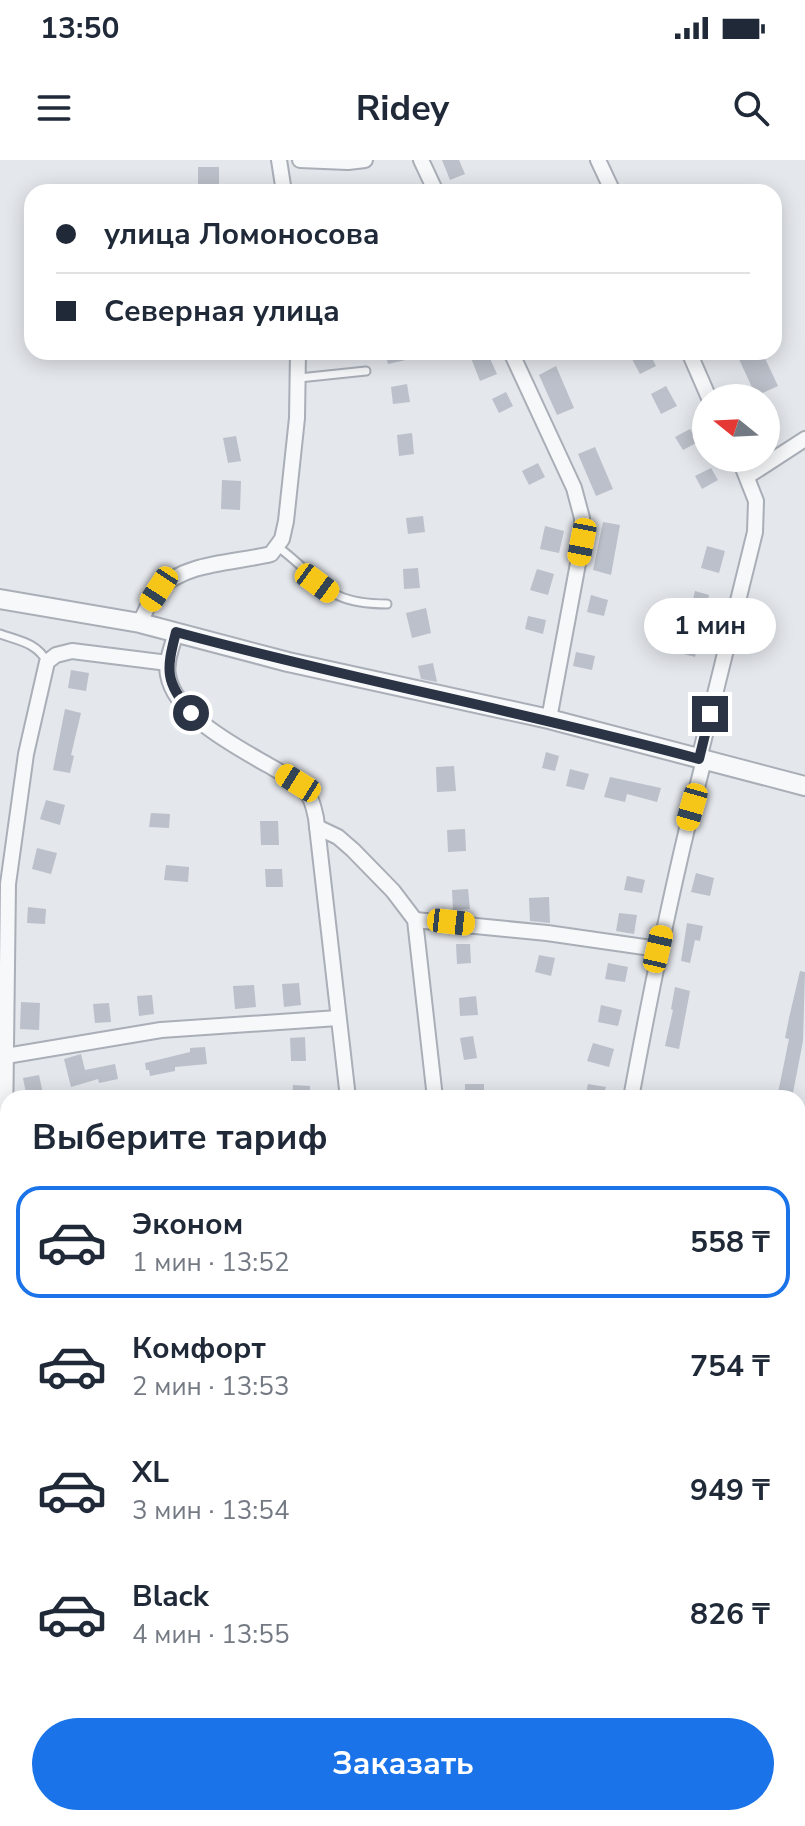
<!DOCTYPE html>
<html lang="ru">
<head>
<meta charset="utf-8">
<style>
  :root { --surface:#fff; --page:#f2f2f3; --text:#1f2937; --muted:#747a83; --line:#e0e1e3; --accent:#1a73e8 }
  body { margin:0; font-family:"Nunito Sans",sans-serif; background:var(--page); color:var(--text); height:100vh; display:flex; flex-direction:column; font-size:30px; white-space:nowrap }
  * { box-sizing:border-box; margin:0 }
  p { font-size:26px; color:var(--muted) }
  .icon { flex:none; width:44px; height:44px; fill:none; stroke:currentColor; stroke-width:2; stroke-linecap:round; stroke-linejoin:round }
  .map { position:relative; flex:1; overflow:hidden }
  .side { position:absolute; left:0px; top:930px; width:806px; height:736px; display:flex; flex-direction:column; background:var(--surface); border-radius:24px 24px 0 0; box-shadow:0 4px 20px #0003 }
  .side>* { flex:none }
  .guide { position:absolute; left:24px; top:24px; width:758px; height:176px; border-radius:24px; box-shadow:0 4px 20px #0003; display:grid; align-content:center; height:176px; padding:0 32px; background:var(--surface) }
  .needle { width:52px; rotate:288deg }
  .controls { position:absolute; left:692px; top:224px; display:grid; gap:16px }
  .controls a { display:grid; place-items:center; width:88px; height:88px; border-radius:50%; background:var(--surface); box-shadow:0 4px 20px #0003; font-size:40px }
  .end { position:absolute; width:36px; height:36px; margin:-18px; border:10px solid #2b3445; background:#fff; box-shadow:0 0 0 4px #fff }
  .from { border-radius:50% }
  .bubble { position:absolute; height:56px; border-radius:28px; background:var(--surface); box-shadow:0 4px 20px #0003; font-size:26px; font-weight:700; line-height:56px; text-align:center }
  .car { position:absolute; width:24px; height:48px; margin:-24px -12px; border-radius:10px; box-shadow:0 0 6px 2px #0007; background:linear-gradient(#f5c518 24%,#345 0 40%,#f5c518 0 76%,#345 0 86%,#f5c518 0) }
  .guide b { display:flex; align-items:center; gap:28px; height:76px; font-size:30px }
  .guide b+b { border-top:2px solid var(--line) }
  .guide i { width:20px; height:20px; background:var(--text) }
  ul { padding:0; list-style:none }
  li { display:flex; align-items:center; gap:24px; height:112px; margin:0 16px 12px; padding:0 16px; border:4px solid transparent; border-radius:24px }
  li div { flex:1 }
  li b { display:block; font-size:30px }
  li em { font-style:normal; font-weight:700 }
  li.on { border-color:var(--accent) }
  li>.icon { width:72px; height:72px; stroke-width:1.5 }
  h2 { padding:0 32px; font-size:36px; line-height:96px }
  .action { display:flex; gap:16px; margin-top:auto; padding:16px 32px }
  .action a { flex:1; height:92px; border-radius:48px; background:var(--accent); color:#fff; font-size:32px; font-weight:700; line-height:92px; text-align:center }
  .status { display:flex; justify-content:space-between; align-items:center; height:56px; padding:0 40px; background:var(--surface); direction:ltr }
  .status svg { height:22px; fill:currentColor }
  header { display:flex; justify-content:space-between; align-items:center; height:104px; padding:0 32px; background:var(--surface); font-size:36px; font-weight:700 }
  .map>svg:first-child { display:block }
  .building { fill:#bbc0ca }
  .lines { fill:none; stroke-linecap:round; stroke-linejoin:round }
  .service-casing { stroke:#a9aeb7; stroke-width:11 }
  .minor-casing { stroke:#a9aeb7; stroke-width:18 }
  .tertiary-casing { stroke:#a9aeb7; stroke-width:22 }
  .service { stroke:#f7f8fa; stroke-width:7 }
  .minor { stroke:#f7f8fa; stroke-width:14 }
  .tertiary { stroke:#f7f8fa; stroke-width:18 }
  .route { stroke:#2b3445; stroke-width:10 }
</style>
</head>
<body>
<div class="status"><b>13:50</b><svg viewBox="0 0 49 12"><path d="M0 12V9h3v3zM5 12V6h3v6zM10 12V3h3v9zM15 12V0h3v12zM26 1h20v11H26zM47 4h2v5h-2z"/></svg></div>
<header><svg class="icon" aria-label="menu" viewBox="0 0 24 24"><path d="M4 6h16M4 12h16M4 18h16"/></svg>Ridey<svg class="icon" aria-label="search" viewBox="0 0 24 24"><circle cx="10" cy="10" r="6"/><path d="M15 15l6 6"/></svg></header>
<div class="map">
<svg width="805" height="1666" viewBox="0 0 805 1666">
  <rect width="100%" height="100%" fill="#e4e7ec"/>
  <g class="building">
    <polygon points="442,0 459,0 465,14 450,20"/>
    <polygon points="198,7 219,7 219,29 198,30"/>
    <polygon points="385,192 418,192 419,197 388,204"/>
    <polygon points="487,192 497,214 480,221 471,198"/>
    <polygon points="645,192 649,192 656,206 640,214 632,199"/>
    <polygon points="750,192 762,192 778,226 756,236 738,197"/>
    <polygon points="556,206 574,248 557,255 539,215"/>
    <polygon points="407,224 410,242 393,244 391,227"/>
    <polygon points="666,226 677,246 661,254 651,234"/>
    <polygon points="506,232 513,246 499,253 492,239"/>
    <polygon points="690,269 698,282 683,290 675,277"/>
    <polygon points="412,273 414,294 399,296 397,275"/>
    <polygon points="236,276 241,301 228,303 223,278"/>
    <polygon points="595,287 613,329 596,336 578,294"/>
    <polygon points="538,303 545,317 529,325 522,311"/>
    <polygon points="711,308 718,320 702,329 695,316"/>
    <polygon points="222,320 241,321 240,350 221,349"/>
    <polygon points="423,356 425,372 408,374 406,358"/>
    <polygon points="603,362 620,365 611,415 593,410"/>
    <polygon points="545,366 564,371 559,393 540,389"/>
    <polygon points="707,386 725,391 719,413 701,408"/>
    <polygon points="418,408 420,428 404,429 403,409"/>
    <polygon points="537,409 554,414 548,435 530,430"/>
    <polygon points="695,431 709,435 695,497 680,493"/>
    <polygon points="591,435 608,440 604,456 587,452"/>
    <polygon points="426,448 431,473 412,478 406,453"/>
    <polygon points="528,456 546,460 543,474 525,469"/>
    <polygon points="576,492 595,496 592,510 573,506"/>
    <polygon points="433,503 437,522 421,519 418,506"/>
    <polygon points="71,510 89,513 86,531 68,528"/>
    <polygon points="65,549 81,553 71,595 74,596 70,613 53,610"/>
    <polygon points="546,592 559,596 555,611 542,608"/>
    <polygon points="454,606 456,631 437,632 436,607"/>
    <polygon points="570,609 589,614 584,630 566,626"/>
    <polygon points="610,617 661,628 657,642 627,634 625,642 604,637"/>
    <polygon points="46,640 65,645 60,665 40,659"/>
    <polygon points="151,653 170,654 169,668 149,667"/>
    <polygon points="260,661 278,661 279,685 261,685"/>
    <polygon points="465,669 466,691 448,692 447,670"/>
    <polygon points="37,688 57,693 51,714 32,709"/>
    <polygon points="166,705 189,707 188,722 164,720"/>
    <polygon points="265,709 282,709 283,727 266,727"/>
    <polygon points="696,713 714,718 710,736 691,732"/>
    <polygon points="627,716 645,720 642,733 624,730"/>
    <polygon points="468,729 470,749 453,750 452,730"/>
    <polygon points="549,737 550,763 530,761 529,738"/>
    <polygon points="28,747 46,749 45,764 27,763"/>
    <polygon points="619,753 637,755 634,774 616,771"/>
    <polygon points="687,763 703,766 700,781 695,780 690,803 681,801"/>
    <polygon points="456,784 470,784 471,803 457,804"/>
    <polygon points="539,795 555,798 551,816 535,812"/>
    <polygon points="608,803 628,807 625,822 605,819"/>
    <polygon points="800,811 805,812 803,881 792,938 777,938 789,879 785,878 789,858"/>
    <polygon points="299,823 301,845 284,847 282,824"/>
    <polygon points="254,825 256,847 235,849 233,826"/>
    <polygon points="675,827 690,831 679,889 665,886 673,850 671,849"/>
    <polygon points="152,835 154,854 139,856 137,836"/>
    <polygon points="476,836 478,855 460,856 459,838"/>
    <polygon points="21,842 40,843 39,870 20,869"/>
    <polygon points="109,843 111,862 95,863 93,844"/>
    <polygon points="601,845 622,850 618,866 598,862"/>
    <polygon points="473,876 477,898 464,900 460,878"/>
    <polygon points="305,877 306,901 291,901 290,878"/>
    <polygon points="593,883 614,889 609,907 587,901"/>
    <polygon points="205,887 207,904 175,907 175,911 150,916 149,910 146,910 145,903 190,892 190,888"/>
    <polygon points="81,894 85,910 115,904 118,919 99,923 98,919 71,927 64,899"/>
    <polygon points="39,915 43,934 27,938 23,918"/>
    <rect x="465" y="924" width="19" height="14"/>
    <polygon points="588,924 606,927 603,938 585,938"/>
    <polygon points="293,925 310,926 310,938 292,938"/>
  </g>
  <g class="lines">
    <defs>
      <g id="service">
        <polyline points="299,218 366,211"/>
        <path d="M 278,387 C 323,420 323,444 387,444"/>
        <path d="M 0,474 C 20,481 37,483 47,502"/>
        <polyline points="798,1145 805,1145"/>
        <polyline points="0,1216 8,1216"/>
        <polyline points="0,1392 8,1392"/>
        <polyline points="0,1634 8,1634"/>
      </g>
      <g id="minor">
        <polyline points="279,0 284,32"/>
        <polyline points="300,0 348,2 365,0"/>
        <polyline points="421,0 436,32"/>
        <polyline points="598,0 613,32"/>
        <polyline points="511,192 574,328 582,358 582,382 549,559"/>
        <polyline points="689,192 709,238"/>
        <polyline points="748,316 805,279"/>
        <path d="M 140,463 C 145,452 150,439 159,430 C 184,402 236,403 271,394 L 282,379 L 286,361 L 297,258 L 298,192"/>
        <path d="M 176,472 C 173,485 165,501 168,515 C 175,555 235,586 268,605 C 282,613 298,621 308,635 C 313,641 314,650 316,658 L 348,938"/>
        <polyline points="699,599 755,372 756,341 739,298"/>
        <polyline points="317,667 338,677 353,690 393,731 415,760 435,938"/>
        <polyline points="415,760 547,773 658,789"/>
        <polyline points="6,896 161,870 338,858"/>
        <path d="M 631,938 C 652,824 675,712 704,600"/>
        <polyline points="8,997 5,970 8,724 26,594 47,502 56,495 72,491 168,503"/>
        <polyline points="798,1035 805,1000"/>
        <polyline points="80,1658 81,1666"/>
        <polyline points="231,1658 232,1666"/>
        <polyline points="471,1658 472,1666"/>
        <polyline points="407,1666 407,1658"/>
      </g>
      <polyline id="tertiary" points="0,439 140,463 288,502 549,559 805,626"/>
    </defs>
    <use href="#service" class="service-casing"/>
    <use href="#minor" class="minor-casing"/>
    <use href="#tertiary" class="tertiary-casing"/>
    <use href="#service" class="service"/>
    <use href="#minor" class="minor"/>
    <use href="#tertiary" class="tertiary"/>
  </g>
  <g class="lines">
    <path class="route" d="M 191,553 C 165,521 166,511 176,472 C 349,519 525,552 699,599 L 710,554"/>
  </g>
</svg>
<div class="controls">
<a><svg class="needle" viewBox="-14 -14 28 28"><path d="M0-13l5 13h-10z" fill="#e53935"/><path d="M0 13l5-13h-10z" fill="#747a83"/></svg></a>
</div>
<i class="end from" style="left:191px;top:553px"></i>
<i class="end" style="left:710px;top:554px"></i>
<div class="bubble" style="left:644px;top:438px;width:132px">1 мин</div>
<i class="car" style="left:582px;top:382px;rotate:191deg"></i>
<i class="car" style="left:317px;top:423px;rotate:126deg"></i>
<i class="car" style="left:159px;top:429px;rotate:213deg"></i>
<i class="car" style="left:298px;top:623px;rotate:302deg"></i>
<i class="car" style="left:692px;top:647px;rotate:196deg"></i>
<i class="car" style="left:451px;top:762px;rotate:96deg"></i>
<i class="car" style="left:658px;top:789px;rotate:13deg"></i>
<div class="guide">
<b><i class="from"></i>улица Ломоносова</b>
<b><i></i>Северная улица</b>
</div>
<section class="side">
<h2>Выберите тариф</h2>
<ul>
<li class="on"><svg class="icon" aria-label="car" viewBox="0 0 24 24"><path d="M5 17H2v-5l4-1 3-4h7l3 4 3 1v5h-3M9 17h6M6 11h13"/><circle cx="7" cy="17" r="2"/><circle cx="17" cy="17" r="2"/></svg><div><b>Эконом</b><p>1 мин · 13:52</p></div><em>558 ₸</em></li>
<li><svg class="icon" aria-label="car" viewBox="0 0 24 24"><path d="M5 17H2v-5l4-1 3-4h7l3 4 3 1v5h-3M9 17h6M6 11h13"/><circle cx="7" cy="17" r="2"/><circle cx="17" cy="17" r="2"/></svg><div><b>Комфорт</b><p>2 мин · 13:53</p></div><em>754 ₸</em></li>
<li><svg class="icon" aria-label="car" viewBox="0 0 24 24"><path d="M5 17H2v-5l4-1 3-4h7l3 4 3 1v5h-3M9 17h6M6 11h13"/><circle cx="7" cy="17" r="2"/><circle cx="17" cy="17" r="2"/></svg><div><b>XL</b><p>3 мин · 13:54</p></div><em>949 ₸</em></li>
<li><svg class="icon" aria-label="car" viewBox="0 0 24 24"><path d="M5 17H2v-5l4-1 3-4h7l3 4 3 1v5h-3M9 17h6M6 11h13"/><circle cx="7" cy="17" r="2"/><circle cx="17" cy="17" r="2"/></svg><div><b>Black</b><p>4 мин · 13:55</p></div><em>826 ₸</em></li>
</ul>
<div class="action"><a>Заказать</a></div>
</section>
</div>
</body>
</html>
